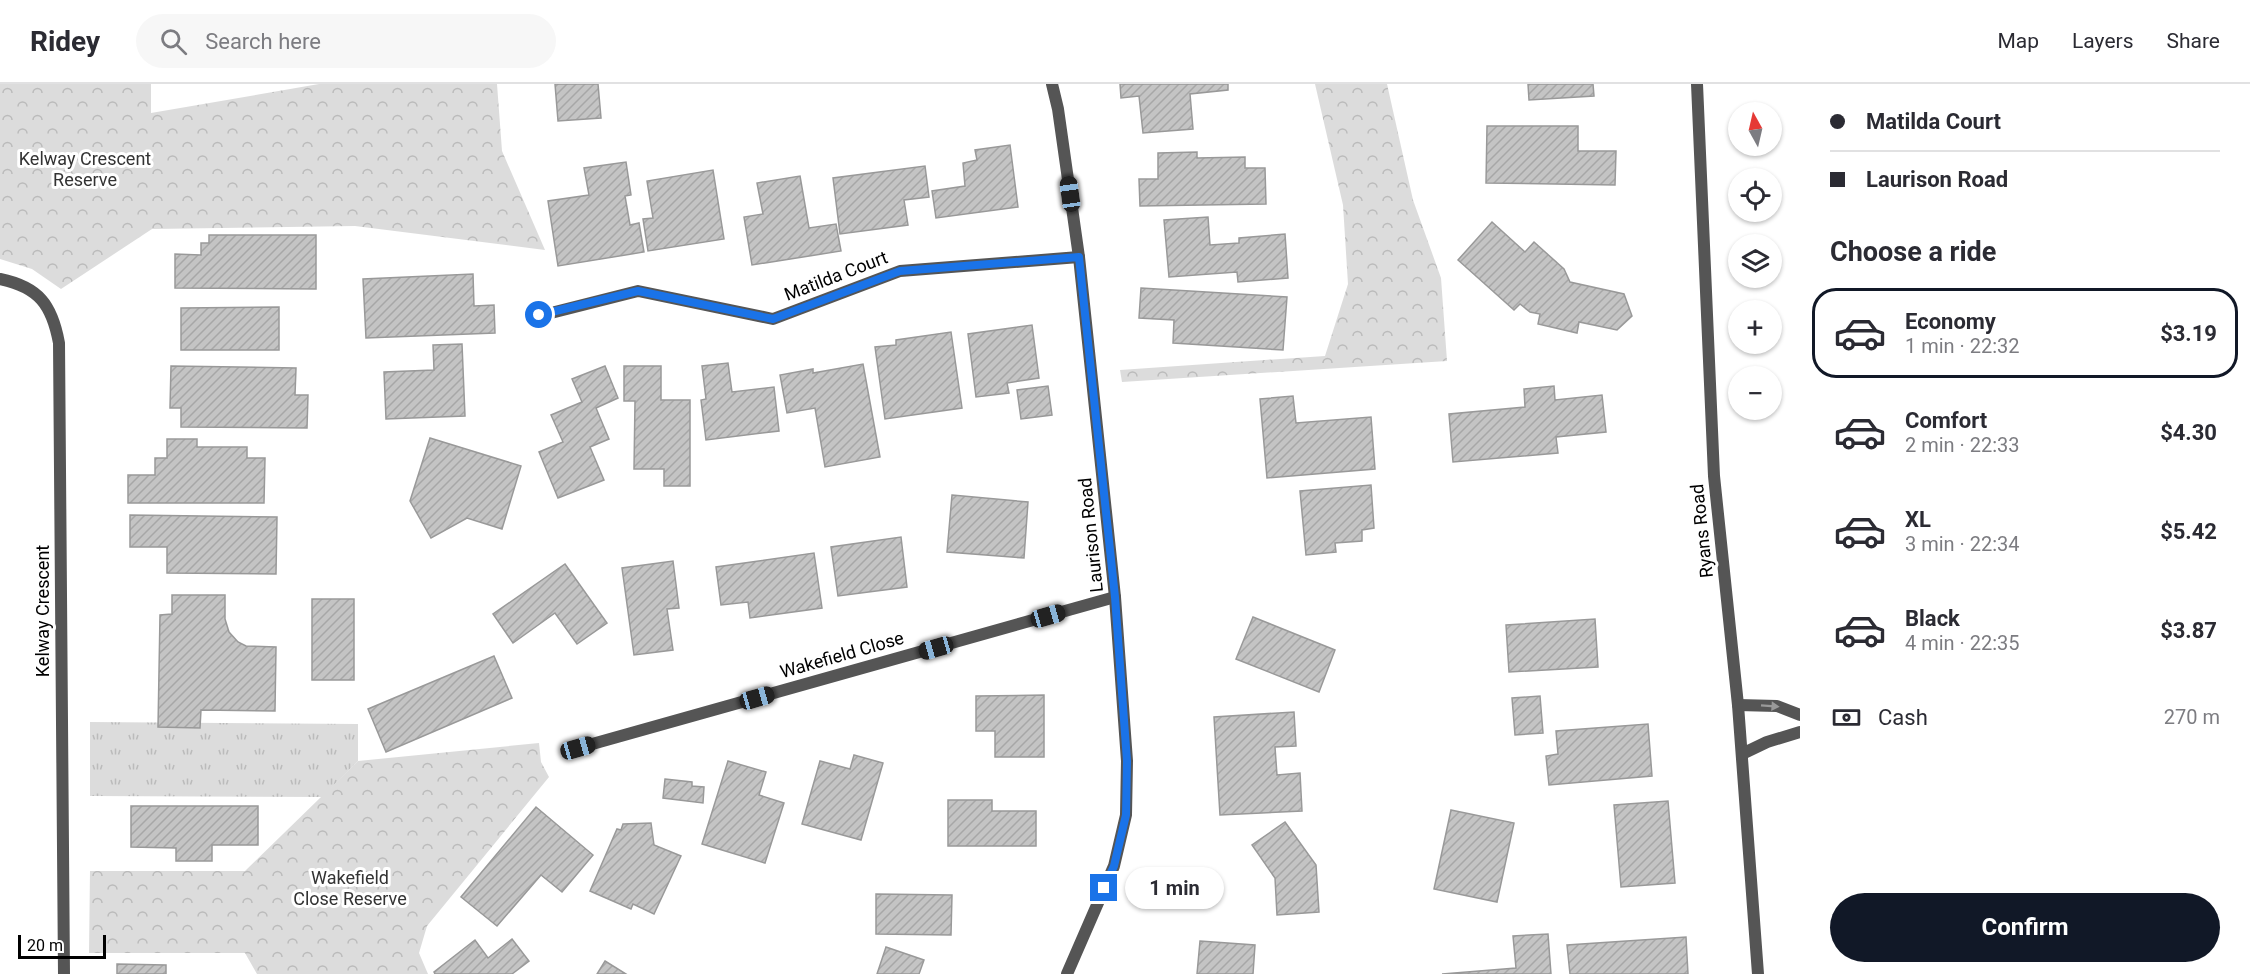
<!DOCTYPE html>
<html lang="en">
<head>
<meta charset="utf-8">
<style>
  :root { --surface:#fff; --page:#f7f7f7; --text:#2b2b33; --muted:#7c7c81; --line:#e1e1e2; --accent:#111827 }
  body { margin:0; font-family:Roboto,sans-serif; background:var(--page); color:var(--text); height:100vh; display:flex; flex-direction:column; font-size:22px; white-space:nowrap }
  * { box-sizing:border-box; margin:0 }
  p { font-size:20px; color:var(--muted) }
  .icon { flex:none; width:33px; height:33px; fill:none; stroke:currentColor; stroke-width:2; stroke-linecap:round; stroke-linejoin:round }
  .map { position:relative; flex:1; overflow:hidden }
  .drawer { display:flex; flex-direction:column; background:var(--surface); width:450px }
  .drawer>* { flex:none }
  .hud { display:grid; align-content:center; height:132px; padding:0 30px; background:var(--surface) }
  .needle { width:39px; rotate:352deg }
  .fabs { position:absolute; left:1728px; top:18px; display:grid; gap:12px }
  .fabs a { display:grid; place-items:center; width:54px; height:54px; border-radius:50%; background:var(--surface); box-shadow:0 2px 4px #0004; font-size:30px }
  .scale { position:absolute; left:18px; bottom:15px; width:88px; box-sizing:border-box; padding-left:6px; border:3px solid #000; border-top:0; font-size:16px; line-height:21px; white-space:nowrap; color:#000; -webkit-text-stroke:4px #fff; paint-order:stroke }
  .end { position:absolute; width:27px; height:27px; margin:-14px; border:8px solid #1a73e8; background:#fff; box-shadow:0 0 0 3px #fff }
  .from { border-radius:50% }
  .bubble { position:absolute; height:42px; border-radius:21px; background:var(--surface); box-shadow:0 2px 4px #0004; font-size:20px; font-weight:700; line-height:42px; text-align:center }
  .car { position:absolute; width:18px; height:36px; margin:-18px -9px; border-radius:8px; box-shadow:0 0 4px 2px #0007; background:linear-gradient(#222 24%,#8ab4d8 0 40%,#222 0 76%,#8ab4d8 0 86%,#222 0) }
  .hud b { display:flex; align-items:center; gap:21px; height:57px; font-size:22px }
  .hud b+b { border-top:2px solid var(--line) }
  .hud i { width:15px; height:15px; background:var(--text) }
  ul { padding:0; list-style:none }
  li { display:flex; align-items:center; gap:18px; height:90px; margin:0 12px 9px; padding:0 18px; border:3px solid transparent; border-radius:24px }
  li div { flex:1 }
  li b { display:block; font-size:22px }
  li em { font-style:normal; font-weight:700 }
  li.current { border-color:var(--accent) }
  li>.icon { width:54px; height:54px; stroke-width:1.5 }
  h2 { padding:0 30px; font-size:27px; line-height:72px }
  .pay { display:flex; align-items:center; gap:15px; height:66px; padding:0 30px; font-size:22px }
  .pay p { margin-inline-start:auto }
  .action { display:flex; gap:12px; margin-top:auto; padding:12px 30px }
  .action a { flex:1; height:69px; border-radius:36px; background:var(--accent); color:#fff; font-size:24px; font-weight:700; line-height:69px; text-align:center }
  header { display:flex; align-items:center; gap:36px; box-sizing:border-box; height:84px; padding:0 30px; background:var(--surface); border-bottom:2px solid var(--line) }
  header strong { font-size:28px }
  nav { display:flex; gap:33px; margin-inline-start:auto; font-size:21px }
  .search { width:420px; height:54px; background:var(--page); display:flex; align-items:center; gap:15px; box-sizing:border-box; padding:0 21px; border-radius:33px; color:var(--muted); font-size:22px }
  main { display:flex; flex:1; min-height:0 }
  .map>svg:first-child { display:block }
  .grass { fill:url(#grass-tufts) }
  .park { fill:url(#park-crowns) }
  .building { fill:url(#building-hatch); stroke:#999; stroke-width:1.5 }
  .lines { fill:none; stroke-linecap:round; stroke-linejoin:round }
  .minor { stroke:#555; stroke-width:12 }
  .oneway { fill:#999 }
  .route { stroke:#1a73e8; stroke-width:8 }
  .labels { text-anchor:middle; stroke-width:6; stroke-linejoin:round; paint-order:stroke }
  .park-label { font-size:18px; fill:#333; stroke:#fff }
  .street-label { font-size:18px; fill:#000; stroke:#fff }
</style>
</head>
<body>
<header>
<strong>Ridey</strong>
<div class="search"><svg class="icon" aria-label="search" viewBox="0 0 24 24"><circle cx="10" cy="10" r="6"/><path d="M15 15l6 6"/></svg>Search here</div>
<nav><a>Map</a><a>Layers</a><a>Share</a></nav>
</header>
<main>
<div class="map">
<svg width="1800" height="890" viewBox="0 0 1800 890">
  <defs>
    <pattern id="grass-tufts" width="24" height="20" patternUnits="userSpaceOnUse" patternTransform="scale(1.5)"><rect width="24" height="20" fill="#dcdcdc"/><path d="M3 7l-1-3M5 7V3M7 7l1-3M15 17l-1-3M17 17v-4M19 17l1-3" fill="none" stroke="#bbb"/></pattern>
    <pattern id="park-crowns" width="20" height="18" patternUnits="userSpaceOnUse" patternTransform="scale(1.5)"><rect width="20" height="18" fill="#dcdcdc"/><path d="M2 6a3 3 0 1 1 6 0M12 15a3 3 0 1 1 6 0" fill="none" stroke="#bbb"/></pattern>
    <pattern id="building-hatch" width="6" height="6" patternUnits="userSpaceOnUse" patternTransform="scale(1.5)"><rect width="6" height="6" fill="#c4c4c4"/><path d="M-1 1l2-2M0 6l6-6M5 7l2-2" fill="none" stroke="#a7a7a7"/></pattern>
  </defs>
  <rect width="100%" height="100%" fill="#fff"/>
  <polygon class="grass" points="90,638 358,640 358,677 322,713 90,712"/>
  <g class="park">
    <polygon points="0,0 151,0 151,29 319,0 497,0 502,67 545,166 355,142 152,145 61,205 32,185 0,175"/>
    <polygon points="1315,0 1387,0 1413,116 1441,194 1447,277 1122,298 1120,286 1325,272 1348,200 1343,121"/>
    <polygon points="539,659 541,678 549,693 427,842 419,869 428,890 257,890 245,869 89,869 90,787 245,787 358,677"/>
  </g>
  <g class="building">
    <polygon points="555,0 598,0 601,34 558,37"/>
    <polygon points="1120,0 1228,0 1228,6 1190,10 1193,45 1143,49 1139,12 1121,14"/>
    <polygon points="1528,0 1593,0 1594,12 1529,16"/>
    <polygon points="1487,42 1578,42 1578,67 1616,67 1615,101 1486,99"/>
    <polygon points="1010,61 1018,123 936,134 932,107 965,102 963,79 977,76 975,66"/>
    <polygon points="1197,68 1197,74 1245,73 1245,84 1265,84 1266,120 1140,122 1139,95 1158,95 1158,69"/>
    <polygon points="626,78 631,111 625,112 630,141 639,139 644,168 558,182 548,117 589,111 584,84"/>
    <polygon points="925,82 929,113 904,116 908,141 840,150 833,94"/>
    <polygon points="713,86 724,155 648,167 643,135 653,134 647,97"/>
    <polygon points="800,92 809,144 836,140 841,167 752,181 744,133 763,130 757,99"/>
    <polygon points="1208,133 1210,161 1239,159 1239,154 1285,150 1288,194 1238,198 1237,188 1169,193 1164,136"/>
    <polygon points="1492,138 1525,168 1534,158 1564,185 1570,198 1624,210 1632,232 1617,246 1579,238 1577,249 1538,240 1540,230 1530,228 1520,220 1514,226 1458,176"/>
    <polygon points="209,151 316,151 316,205 175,204 175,170 201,171 201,159 209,159"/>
    <polygon points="473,190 474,222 494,221 495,249 366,254 363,195"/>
    <polygon points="1141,204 1287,213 1283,266 1173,259 1174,236 1139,234"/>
    <polygon points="279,223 279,266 181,266 181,224"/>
    <polygon points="1032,241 1039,294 1007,299 1009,309 976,313 968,250"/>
    <polygon points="951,248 962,324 885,335 875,263 896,261 896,256"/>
    <polygon points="462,260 465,332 386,335 384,288 434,286 433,261"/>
    <polygon points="728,279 732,308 774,303 779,347 706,356 701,316 706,315 702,282"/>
    <polygon points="863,280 880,373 825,383 815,324 787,329 780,291 813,285 813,289"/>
    <polygon points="171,282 296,284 295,311 308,311 307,344 181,343 181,324 170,324"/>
    <polygon points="605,282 618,314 596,324 609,355 590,363 604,396 558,414 539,368 563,358 551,331 582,318 572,295"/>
    <polygon points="624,282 661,282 661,316 690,316 690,402 664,402 664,385 634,385 635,317 624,317"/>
    <polygon points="1048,302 1052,331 1021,335 1017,306"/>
    <polygon points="1554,302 1555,316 1602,311 1606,348 1556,353 1558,369 1453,378 1449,330 1525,323 1524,305"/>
    <polygon points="1293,312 1296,339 1371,333 1375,385 1267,394 1260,315"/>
    <polygon points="430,354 521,382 502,445 467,434 431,454 410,417"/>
    <polygon points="167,355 197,355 197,363 247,363 247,374 265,374 264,419 128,419 128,391 155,391 155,374 167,374"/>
    <polygon points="1371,401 1374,444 1362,446 1362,457 1335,459 1336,468 1306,471 1300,407"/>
    <polygon points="952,411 1028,418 1024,474 947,468"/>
    <polygon points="130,431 277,433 276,490 167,489 167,463 130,463"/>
    <polygon points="901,453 907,503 838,512 831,463"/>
    <polygon points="814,469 822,524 750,534 748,518 721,521 716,483"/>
    <polygon points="673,477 679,524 667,525 673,566 634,571 622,484"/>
    <polygon points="565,480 607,539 577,560 555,529 513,559 493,530"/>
    <polygon points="172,511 225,511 225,535 229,548 238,558 246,562 276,563 275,627 201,626 200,644 158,643 160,531 172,530"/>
    <rect x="312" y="515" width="42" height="81"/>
    <polygon points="1253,533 1335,566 1319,608 1236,575"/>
    <polygon points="1595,535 1598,583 1509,588 1506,541"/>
    <polygon points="494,572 512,614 386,668 368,625"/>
    <polygon points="1044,611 1044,673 995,673 995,647 976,647 976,612"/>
    <polygon points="1540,612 1543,649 1515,651 1512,614"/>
    <polygon points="1294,628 1296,662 1275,663 1277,691 1300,689 1302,727 1220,731 1214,633"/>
    <polygon points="1648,640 1652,692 1549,701 1546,672 1558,670 1556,647"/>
    <polygon points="854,671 883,679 861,756 802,740 820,677 850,685"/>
    <polygon points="728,677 766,688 759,711 784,719 765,779 702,760"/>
    <polygon points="665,695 692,698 692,702 704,703 703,719 663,714"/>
    <polygon points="948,716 992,716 992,727 1036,727 1036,762 948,762"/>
    <polygon points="1668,717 1675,799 1621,803 1614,721"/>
    <polygon points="131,722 258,722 258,761 212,761 212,777 176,777 176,764 131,763"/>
    <polygon points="536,723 593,771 562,808 541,791 497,842 461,813"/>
    <polygon points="1451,726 1514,739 1497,818 1434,805"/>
    <polygon points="1285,738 1316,781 1319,828 1277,831 1275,794 1252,761"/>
    <polygon points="651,739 654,761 681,772 654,830 633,820 631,825 590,807 617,745 621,746 623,740"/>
    <polygon points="876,810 952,811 951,851 876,850"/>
    <polygon points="1548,850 1551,890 1442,890 1516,884 1513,852"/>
    <polygon points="1686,853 1688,890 1570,890 1567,861"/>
    <polygon points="512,855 529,877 512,890 435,890 434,888 475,856 488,874"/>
    <polygon points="1200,857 1255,861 1253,890 1197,890"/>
    <polygon points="886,863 924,876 919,890 877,890"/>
    <polygon points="605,877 626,890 597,890"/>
    <polygon points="117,880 166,881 166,890 117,890"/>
  </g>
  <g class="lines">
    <g class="minor">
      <polyline points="1052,0 1058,25 1079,173 1115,513 1127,677 1126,731 1114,782 1067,890"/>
      <polyline points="1697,0 1714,392 1738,621 1758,890"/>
      <path d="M 0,195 C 39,203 52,221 59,259 L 64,890"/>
      <polyline points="539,232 638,207 773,235 900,187 1079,173"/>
      <polyline points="1738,621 1777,622 1800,631"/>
      <polyline points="578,664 1115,513"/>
      <polyline points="1742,670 1767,658 1800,648"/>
    </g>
  </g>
  <defs><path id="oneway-solid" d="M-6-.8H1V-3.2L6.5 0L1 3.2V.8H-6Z" transform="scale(1.5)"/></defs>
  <use class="oneway" href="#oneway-solid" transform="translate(1770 622) rotate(4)"/>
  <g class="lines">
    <polyline class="route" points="539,231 638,207 773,235 900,187 1079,173 1115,513 1127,677 1126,731 1114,782 1104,804"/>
  </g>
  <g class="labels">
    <g class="park-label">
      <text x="85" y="81">Kelway Crescent<tspan x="85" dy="21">Reserve</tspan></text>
      <text x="350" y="800">Wakefield<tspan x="350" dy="21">Close Reserve</tspan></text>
    </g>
    <g class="street-label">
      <text transform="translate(836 192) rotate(-21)" y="6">Matilda Court</text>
      <text transform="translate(1702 447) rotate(-96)" y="6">Ryans Road</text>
      <text transform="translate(1091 451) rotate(-96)" y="6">Laurison Road</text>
      <text transform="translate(43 527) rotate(-90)" y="6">Kelway Crescent</text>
      <text transform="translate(842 571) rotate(-16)" y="6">Wakefield Close</text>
    </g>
  </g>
</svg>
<div class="fabs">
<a><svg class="needle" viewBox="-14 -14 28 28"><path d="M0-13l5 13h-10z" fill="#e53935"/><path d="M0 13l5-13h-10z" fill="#7c7c81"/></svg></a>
<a><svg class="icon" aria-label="locate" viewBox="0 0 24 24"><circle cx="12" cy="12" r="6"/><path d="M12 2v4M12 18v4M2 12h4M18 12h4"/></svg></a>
<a><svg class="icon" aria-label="layers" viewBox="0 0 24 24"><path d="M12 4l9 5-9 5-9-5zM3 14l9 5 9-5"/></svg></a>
<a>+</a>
<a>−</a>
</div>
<div class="scale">20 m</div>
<i class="end from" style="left:539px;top:231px"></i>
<i class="end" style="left:1104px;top:804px"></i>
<div class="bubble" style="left:1125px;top:783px;width:99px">1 min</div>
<i class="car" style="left:1070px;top:110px;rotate:352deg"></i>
<i class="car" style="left:1048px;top:532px;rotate:74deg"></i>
<i class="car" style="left:936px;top:564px;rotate:254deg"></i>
<i class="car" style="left:757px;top:614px;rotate:74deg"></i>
<i class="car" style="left:578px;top:664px;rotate:74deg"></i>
</div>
<section class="drawer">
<div class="hud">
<b><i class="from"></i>Matilda Court</b>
<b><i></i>Laurison Road</b>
</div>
<h2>Choose a ride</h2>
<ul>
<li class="current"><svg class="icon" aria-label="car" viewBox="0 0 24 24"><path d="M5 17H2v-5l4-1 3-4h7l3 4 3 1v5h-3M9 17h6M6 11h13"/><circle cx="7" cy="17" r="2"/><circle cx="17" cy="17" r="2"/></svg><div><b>Economy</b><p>1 min · 22:32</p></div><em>$3.19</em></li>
<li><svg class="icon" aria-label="car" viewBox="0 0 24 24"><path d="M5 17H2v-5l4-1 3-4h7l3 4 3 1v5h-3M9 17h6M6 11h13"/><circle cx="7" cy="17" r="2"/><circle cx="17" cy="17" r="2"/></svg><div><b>Comfort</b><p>2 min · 22:33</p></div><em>$4.30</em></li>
<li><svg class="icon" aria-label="car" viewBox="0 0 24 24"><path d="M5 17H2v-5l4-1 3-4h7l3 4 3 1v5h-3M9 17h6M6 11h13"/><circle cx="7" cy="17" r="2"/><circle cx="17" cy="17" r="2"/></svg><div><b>XL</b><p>3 min · 22:34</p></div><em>$5.42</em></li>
<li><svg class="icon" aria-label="car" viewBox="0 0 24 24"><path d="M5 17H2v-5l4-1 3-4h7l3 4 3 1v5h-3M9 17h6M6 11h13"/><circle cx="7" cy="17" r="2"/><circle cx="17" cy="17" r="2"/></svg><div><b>Black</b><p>4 min · 22:35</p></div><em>$3.87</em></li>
</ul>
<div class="pay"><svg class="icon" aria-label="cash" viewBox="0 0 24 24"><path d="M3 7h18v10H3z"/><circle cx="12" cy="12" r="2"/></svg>Cash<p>270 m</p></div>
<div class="action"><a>Confirm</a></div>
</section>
</main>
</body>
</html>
